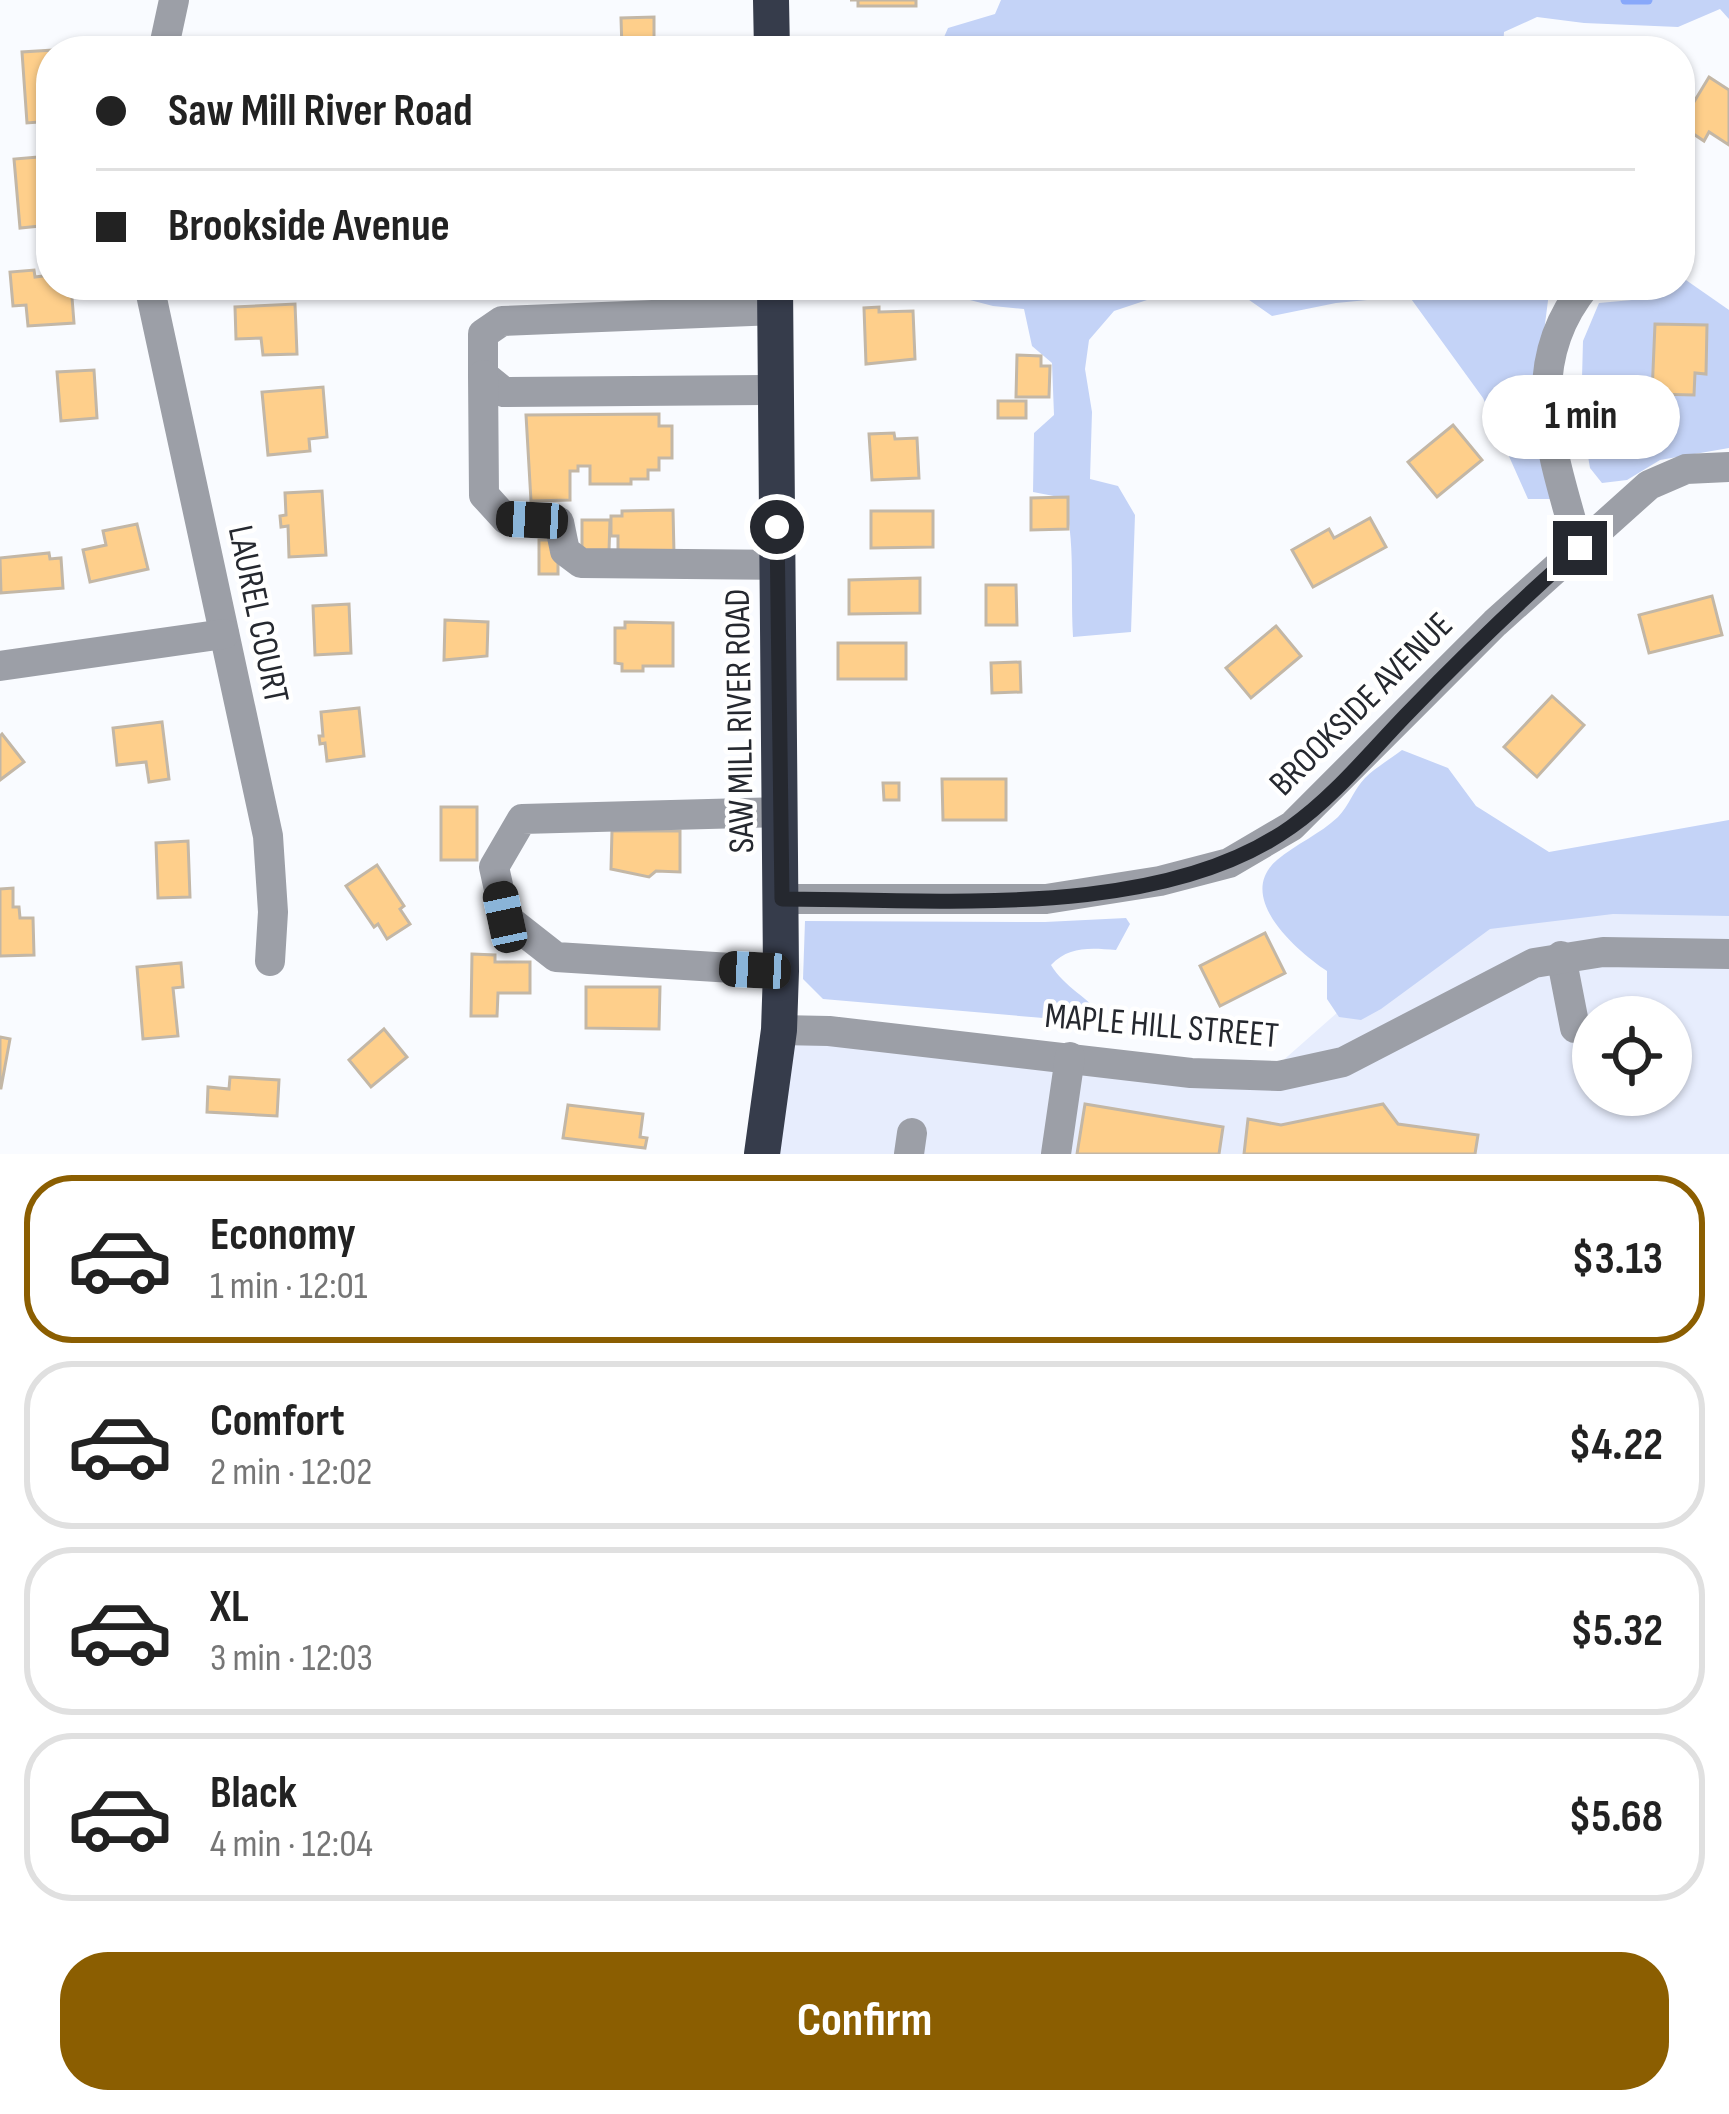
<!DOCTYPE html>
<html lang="en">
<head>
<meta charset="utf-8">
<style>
  :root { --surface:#fff; --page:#f2f2f2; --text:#222; --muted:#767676; --line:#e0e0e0; --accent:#8b5e01 }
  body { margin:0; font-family:"Sofia Sans Condensed",sans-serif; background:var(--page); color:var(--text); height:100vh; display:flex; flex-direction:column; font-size:45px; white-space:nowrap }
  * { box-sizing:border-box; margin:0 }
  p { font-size:39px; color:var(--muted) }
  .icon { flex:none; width:66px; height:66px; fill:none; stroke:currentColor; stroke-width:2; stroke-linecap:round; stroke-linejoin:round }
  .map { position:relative; height:1154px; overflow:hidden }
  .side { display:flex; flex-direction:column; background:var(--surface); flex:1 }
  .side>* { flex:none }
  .hud { position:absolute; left:36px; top:36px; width:1659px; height:264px; border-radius:48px; box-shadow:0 3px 9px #0004; display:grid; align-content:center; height:264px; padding:0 60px; background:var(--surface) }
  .buttons { position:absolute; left:1572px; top:996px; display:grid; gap:24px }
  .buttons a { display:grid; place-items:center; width:120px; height:120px; border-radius:50%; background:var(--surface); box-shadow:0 3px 9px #0004; font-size:60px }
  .end { position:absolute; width:54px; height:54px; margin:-27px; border:15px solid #25282f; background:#fff; box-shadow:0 0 0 6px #fff }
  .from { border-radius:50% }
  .bubble { position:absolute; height:84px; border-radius:42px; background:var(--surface); box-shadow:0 3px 9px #0004; font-size:39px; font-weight:700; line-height:84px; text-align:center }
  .car { position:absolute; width:36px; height:72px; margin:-36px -18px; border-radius:15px; box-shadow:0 0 9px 3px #0007; background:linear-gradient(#222 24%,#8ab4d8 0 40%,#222 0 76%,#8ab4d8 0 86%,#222 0) }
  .hud b { display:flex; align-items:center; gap:42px; height:114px; font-size:45px }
  .hud b+b { border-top:3px solid var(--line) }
  .hud i { width:30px; height:30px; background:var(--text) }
  ul { padding:21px 0 0; list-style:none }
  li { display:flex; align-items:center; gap:36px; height:168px; margin:0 24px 18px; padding:0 36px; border:6px solid var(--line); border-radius:48px }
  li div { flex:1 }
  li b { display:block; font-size:45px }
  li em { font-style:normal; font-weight:700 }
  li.selected { border-color:var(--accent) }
  li>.icon { width:108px; height:108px; stroke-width:1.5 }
  .primary-button { display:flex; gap:24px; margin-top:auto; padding:24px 60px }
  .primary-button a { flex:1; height:138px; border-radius:48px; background:var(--accent); color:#fff; font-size:48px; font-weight:700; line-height:138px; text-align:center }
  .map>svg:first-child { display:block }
  .built { fill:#e7edfd; fill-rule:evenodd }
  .green { fill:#c4d3f7 }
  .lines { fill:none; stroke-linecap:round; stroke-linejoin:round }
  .stream { stroke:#88a8fa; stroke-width:9 }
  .building { fill:#fecf8b; stroke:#c3b7a6; stroke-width:3 }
  .minor { stroke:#9c9fa7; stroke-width:30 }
  .highway { stroke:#363c4b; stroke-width:36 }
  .route { stroke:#25282f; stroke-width:15 }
  .labels { text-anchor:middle; stroke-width:9; stroke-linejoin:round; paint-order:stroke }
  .street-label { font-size:36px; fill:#25282f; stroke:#fff }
</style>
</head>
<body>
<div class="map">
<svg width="1729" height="1154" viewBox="0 0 1729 1154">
  <rect width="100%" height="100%" fill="#f9fbff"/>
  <path class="built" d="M 1729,902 L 1729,1154 L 756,1154 L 779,1030 L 1271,1071 L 1380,975 L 1467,917 ZM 1593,1017 L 1671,1017 L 1671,1095 L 1593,1095 Z"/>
  <g class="green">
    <polygon points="1001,0 1729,0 1729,19 1720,9 1678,27 1584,23 1537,17 1504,32 1503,51 938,51 948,28 995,14"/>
    <polygon points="1683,278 1729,310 1729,448 1660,460 1627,480 1602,483 1590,468 1581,415 1583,341 1599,303 1654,298 1673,285 1680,285"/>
    <path d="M 941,285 L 1550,285 L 1532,425 L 1552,499 L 1528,499 L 1483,398 L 1409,296 L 1336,303 L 1272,316 L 1242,295 L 1171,292 L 1114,311 L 1089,340 L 1085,369 L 1092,412 L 1090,479 L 1118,486 L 1135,515 L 1131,632 L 1073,637 C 1070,590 1076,543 1064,498 L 1033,492 L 1034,433 L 1054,415 L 1052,363 L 1032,346 L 1024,309 L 993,306 L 939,292 Z"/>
    <path d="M 1402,750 L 1448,768 L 1476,806 L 1549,852 L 1729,820 L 1729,916 L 1613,914 L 1490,929 L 1381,1009 L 1361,1020 L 1339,1017 L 1327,999 L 1327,971 C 1297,951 1234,897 1277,860 C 1296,844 1320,834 1338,817 C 1349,806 1354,789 1365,778 C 1375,768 1390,759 1402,750 Z"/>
    <path d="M 1126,918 L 1130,924 L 1116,950 C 1090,948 1069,946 1051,965 C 1064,987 1088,997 1104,1018 L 1101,1023 L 823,999 L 803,979 L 805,921 L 1045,922 Z"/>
  </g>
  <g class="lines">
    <polyline class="stream" points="1625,0 1648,0"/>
  </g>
  <g class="building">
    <polygon points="850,0 916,0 916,6 858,6 858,0"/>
    <polygon points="654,17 654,47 663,47 663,51 616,51 622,49 621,18"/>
    <polygon points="70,49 51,51 51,121 27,123 22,52"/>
    <polygon points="1709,77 1729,90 1729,145 1709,132 1704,141 1680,125"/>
    <polygon points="51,156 51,225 20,228 14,159"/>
    <polygon points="34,270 35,277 51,275 51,285 71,285 74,323 28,326 26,305 13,306 10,272"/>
    <polygon points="385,285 411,285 411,294 384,294"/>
    <polygon points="295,304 297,354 263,355 261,338 236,339 235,307"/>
    <polygon points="879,307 879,312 913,311 915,359 866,364 864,308"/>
    <polygon points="1655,324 1707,325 1706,374 1695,373 1694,395 1652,394"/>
    <polygon points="1017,355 1041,356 1041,366 1050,366 1049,397 1016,397"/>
    <polygon points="94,370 97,418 61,421 57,372"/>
    <polygon points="323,387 327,437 309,439 310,451 268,455 262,392"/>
    <rect x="998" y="401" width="28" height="17"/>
    <polygon points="659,414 659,426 672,426 672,458 659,458 659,470 648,470 648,479 631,479 631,484 590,484 590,466 578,466 578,471 570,471 570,500 531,501 526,415"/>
    <polygon points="1453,425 1482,460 1437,497 1408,462"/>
    <polygon points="894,433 895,439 917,438 919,478 872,480 869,434"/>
    <polygon points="322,491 326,555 289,557 288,526 281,527 280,516 286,515 285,493"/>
    <polygon points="1068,497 1068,529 1031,530 1031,498"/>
    <polygon points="673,510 674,554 618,555 618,536 611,536 611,516 622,516 622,511"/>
    <polygon points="871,511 933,511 933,547 871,548"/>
    <polygon points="1370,518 1386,547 1313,587 1292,550 1329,529 1334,538"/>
    <polygon points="582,520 610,520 609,551 582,551"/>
    <polygon points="137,524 148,569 90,582 83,550 106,545 103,531"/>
    <rect x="539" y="540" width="19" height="34"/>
    <polygon points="49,553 50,559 61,558 63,588 1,593 0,558"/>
    <polygon points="920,578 920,613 849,614 849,580"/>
    <polygon points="986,585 1016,585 1017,625 986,625"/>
    <polygon points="1712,596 1722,635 1649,653 1639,615"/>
    <polygon points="349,604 351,653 315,655 313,606"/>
    <polygon points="445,620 488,622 487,656 444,660"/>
    <polygon points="625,622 673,623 673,666 643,666 643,671 622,671 622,664 615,663 615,628 625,628"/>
    <polygon points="1276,626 1301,656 1251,698 1226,668"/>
    <rect x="838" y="643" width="68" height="36"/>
    <polygon points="1020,662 1021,692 992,693 991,663"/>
    <polygon points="1552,696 1584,725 1537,777 1504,747"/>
    <polygon points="359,708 364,756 327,761 325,743 320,744 319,736 323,736 321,712"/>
    <polygon points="162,722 169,779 149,782 146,762 117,765 113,728"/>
    <polygon points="2,734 24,762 0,780 0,736"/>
    <polygon points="942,779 1006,779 1006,820 943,820"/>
    <polygon points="883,783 899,783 899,800 884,800"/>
    <rect x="441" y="807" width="36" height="53"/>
    <polygon points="612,831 680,831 680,872 656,871 649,877 611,869"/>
    <polygon points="188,841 190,897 158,898 156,843"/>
    <polygon points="377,865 404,906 400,909 410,924 387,939 378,924 374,927 346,886"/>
    <polygon points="13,888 13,907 19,907 20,918 33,918 34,955 0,956 0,889"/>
    <polygon points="1265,933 1285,973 1220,1006 1200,966"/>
    <polygon points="472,954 495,955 495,962 530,962 530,993 498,993 497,1016 471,1016"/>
    <polygon points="181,963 183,987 173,988 178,1036 143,1039 137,967"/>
    <polygon points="586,987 660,987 659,1029 586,1028"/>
    <polygon points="384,1029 407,1057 371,1087 349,1060"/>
    <polygon points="0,1037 10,1039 1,1088 0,1088"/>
    <polygon points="230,1077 279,1080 277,1116 207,1112 208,1087 229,1089"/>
    <polygon points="1085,1104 1223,1127 1219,1154 1077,1154"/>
    <polygon points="1383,1104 1398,1124 1478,1135 1475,1154 1244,1154 1248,1119 1281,1125"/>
    <polygon points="568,1105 643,1114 640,1137 647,1138 645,1148 563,1138"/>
  </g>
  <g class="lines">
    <g class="minor">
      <polyline points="163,51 174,0"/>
      <polyline points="149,285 268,836 273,912 270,961"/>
      <polyline points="775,310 502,321 483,334 483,375 504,392 775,390"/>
      <polyline points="483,375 484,495 506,519 559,522 565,551 581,563 778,565"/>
      <path d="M 1579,548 C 1554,457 1518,367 1586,285"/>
      <polyline points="0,666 224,634"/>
      <polyline points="781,812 522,819 494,867 505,917 556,957 781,971"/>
      <polyline points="782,899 1046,899 1160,881 1229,863 1292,826 1495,623 1649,485 1686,469 1729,467"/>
      <polyline points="1561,956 1575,1028"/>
      <polyline points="779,1030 829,1031 1191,1073 1279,1076 1343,1062 1534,963 1603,952 1729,954"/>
      <polyline points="909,1154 912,1133"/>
      <polyline points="1056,1154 1070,1057"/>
    </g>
    <g class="highway">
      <polyline points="771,0 772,51"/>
      <polyline points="762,1154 779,1030 781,971 775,285"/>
    </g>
  </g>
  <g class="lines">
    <path class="route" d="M 777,527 L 782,899 C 937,899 1159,921 1291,827 C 1334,797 1371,751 1408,713 C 1464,655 1520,601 1580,548"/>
  </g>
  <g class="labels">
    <g class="street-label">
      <text transform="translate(260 614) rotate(78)" y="13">LAUREL COURT</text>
      <text transform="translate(1360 703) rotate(-45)" y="13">BROOKSIDE AVENUE</text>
      <text transform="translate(738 721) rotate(-91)" y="13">SAW MILL RIVER ROAD</text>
      <text transform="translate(1162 1024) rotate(5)" y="13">MAPLE HILL STREET</text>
    </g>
  </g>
</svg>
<div class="buttons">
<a><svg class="icon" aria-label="locate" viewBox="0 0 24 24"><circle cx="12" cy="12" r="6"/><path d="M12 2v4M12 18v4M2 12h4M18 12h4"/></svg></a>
</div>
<i class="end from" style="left:777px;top:527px"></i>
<i class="end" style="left:1580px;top:548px"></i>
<div class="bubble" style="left:1482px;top:375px;width:198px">1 min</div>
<i class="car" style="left:532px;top:520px;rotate:273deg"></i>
<i class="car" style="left:505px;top:917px;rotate:348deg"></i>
<i class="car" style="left:755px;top:970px;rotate:273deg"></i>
<div class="hud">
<b><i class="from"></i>Saw Mill River Road</b>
<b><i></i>Brookside Avenue</b>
</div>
</div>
<section class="side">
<ul>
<li class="selected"><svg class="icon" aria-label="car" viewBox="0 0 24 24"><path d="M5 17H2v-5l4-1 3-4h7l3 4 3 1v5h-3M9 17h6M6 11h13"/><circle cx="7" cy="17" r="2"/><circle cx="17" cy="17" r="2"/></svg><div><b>Economy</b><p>1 min · 12:01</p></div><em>$3.13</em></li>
<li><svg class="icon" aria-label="car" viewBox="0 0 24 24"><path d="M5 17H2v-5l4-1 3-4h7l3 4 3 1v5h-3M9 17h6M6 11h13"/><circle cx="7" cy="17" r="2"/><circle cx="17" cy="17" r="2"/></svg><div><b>Comfort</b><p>2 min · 12:02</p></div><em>$4.22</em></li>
<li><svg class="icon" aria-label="car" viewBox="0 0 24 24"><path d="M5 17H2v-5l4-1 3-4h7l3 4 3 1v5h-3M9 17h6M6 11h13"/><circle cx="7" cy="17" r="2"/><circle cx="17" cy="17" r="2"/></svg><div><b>XL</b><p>3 min · 12:03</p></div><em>$5.32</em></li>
<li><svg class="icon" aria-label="car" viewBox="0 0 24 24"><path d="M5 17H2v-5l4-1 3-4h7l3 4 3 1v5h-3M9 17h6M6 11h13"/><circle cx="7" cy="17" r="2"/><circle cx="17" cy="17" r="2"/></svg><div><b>Black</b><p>4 min · 12:04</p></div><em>$5.68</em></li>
</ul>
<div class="primary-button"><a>Confirm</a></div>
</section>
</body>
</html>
